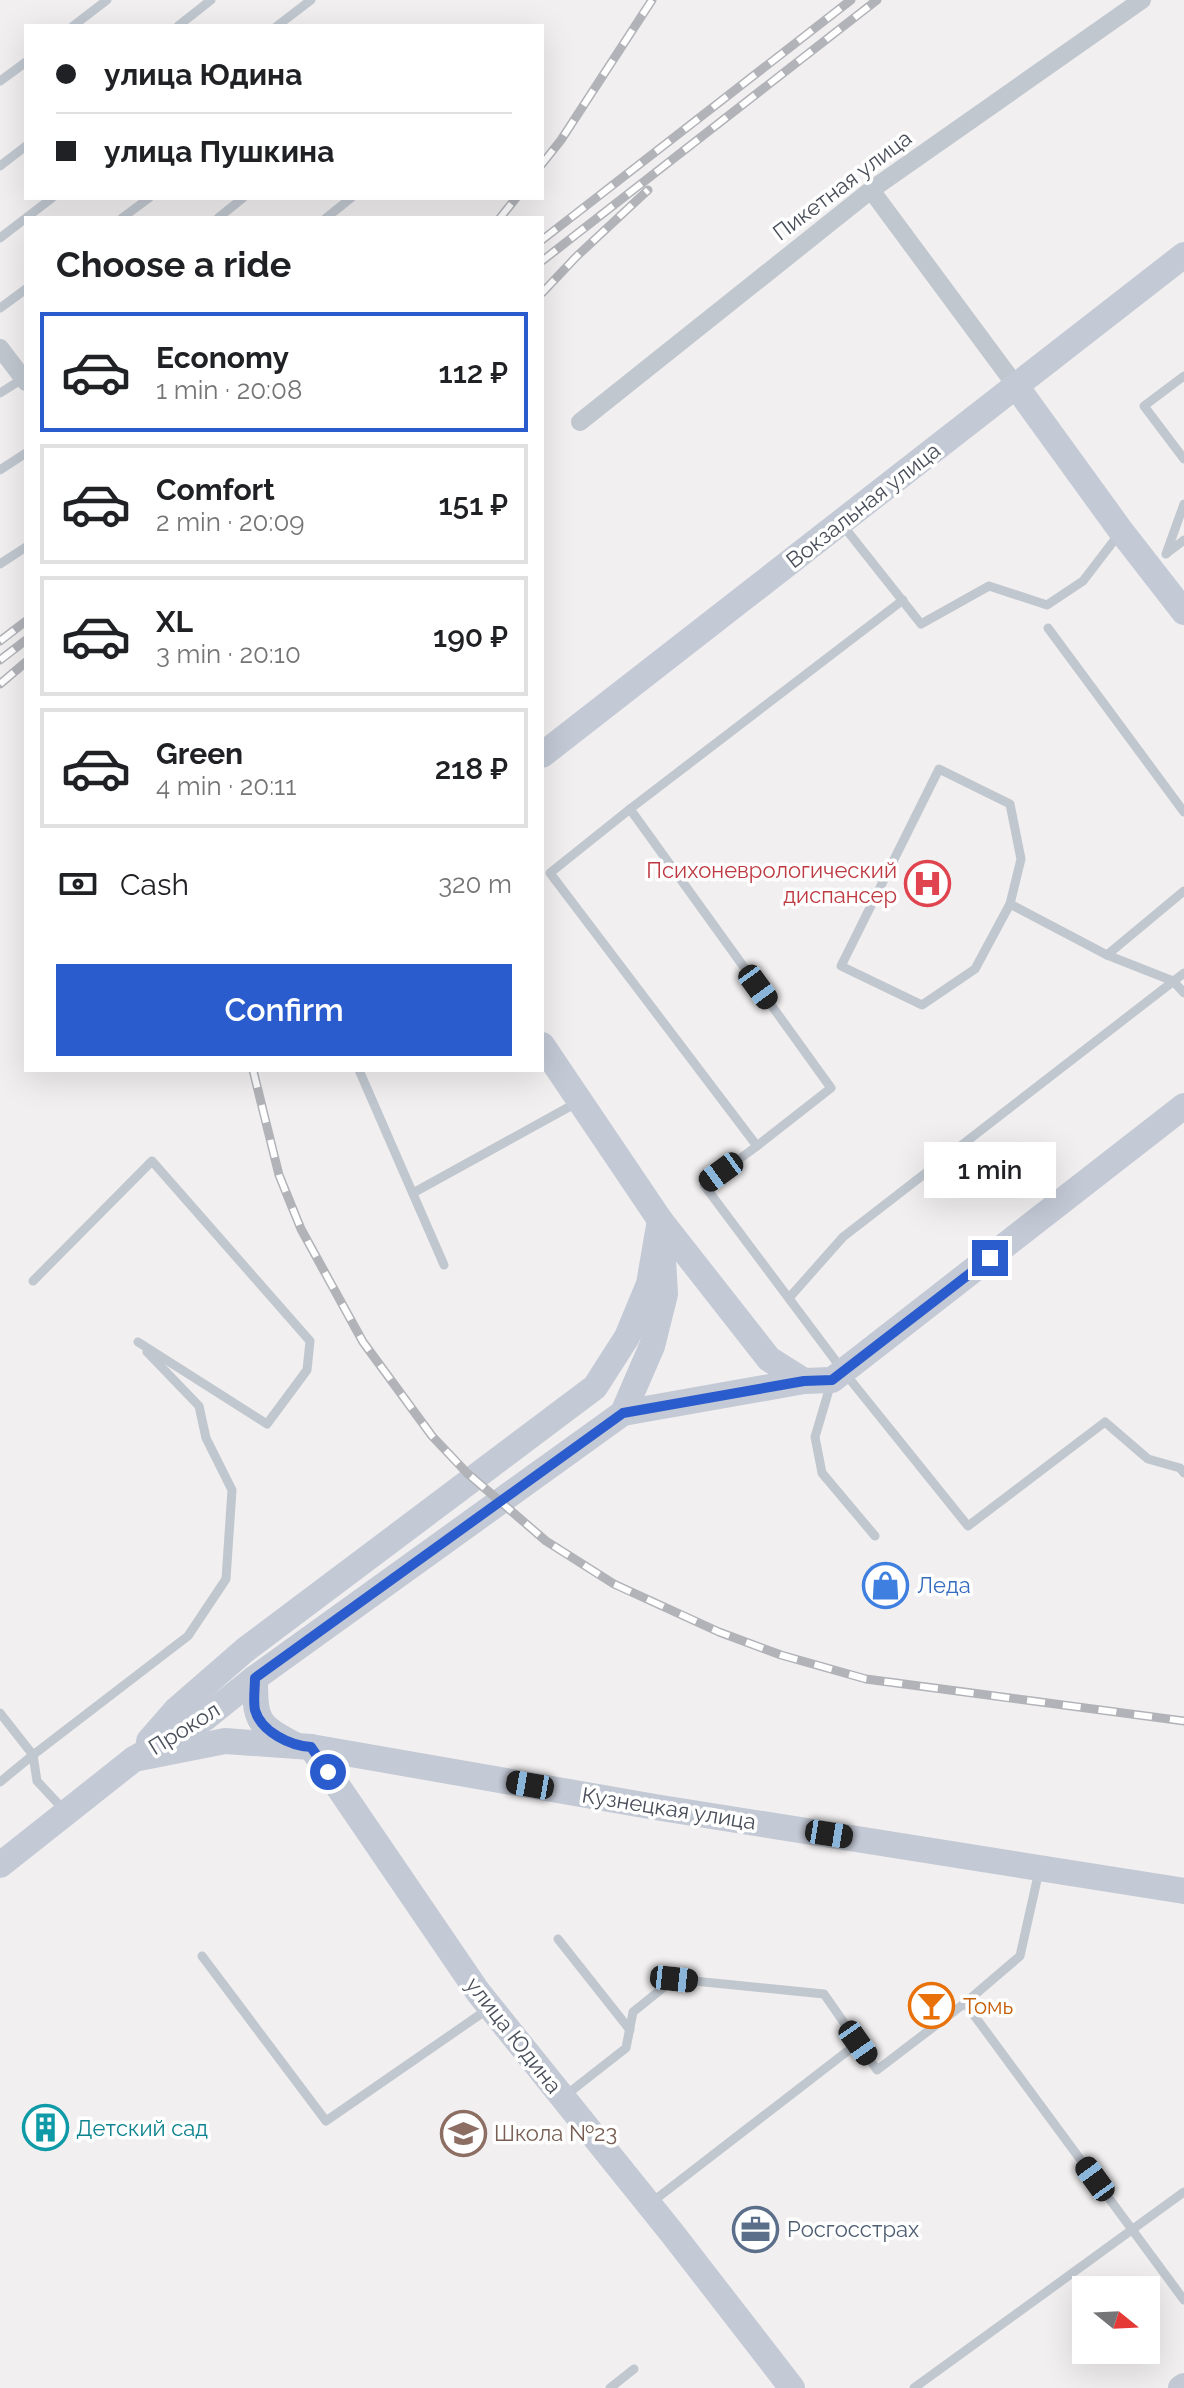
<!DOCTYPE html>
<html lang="en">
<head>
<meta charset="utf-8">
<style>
  :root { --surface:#fff; --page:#f6f6f6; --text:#202124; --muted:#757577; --line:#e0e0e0; --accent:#2b5cce }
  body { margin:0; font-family:Raleway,sans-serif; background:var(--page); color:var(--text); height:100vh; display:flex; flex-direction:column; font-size:30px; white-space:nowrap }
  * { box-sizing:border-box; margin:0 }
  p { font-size:26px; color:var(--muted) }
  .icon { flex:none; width:44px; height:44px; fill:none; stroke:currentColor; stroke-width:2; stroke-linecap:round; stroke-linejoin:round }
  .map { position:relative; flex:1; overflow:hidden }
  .drawer { position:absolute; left:24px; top:216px; width:520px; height:856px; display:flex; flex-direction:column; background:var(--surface); border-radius:0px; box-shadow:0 8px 32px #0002 }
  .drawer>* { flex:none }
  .top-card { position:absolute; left:24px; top:24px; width:520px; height:176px; border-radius:0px; box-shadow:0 8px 32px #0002; display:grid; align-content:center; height:176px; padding:0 32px; background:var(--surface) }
  .needle { width:52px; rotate:108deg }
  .buttons { position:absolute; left:1072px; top:2276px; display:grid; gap:16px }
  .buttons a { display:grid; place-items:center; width:88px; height:88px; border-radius:0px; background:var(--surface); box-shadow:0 8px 32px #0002; font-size:40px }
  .end { position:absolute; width:36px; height:36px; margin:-18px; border:10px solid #2b5cce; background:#fff; box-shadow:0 0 0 4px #fff }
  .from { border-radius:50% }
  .bubble { position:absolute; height:56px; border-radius:0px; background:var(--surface); box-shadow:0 8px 32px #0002; font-size:26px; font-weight:600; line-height:56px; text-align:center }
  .car { position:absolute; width:24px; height:48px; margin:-24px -12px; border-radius:10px; box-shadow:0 0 6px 2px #0007; background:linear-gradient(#222 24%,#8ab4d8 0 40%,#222 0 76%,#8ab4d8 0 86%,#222 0) }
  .top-card b { display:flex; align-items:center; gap:28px; height:76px; font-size:30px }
  .top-card b+b { border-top:2px solid var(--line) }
  .top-card i { width:20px; height:20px; background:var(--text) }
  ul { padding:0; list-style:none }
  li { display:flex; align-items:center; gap:24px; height:120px; margin:0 16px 12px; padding:0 16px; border:4px solid var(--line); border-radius:0px }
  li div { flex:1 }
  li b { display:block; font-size:30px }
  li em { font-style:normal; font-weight:600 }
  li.selected { border-color:var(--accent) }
  li>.icon { width:72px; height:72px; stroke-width:1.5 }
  h2 { padding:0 32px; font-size:36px; line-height:96px }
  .pay { display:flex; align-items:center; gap:20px; height:88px; padding:0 32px; font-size:30px }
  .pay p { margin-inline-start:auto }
  .primary-button { display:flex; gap:16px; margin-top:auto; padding:16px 32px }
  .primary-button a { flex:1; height:92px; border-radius:0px; background:var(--accent); color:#fff; font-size:32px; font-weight:600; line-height:92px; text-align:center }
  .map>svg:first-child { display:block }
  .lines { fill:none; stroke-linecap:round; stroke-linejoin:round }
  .lane { stroke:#c1c7cf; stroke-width:9 }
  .street { stroke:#c1c7cf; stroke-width:18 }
  .secondary { stroke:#c3c9d5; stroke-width:26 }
  .rail-casing { stroke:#b1b3b8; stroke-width:9 }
  .rail { stroke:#fff; stroke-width:6; stroke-dasharray:18; stroke-linecap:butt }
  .route { stroke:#2b5cce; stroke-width:10 }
  .labels { text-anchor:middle; stroke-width:7; stroke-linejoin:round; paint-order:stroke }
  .street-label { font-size:22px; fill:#494f5a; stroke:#fff }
  .health-label { font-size:22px; fill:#be3a42; stroke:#fff; text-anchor:end }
  .shop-label { font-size:22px; fill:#366cbe; stroke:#fff; text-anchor:start }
  .food-label { font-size:22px; fill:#c56008; stroke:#fff; text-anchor:start }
  .culture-label { font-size:22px; fill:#0d838f; stroke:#fff; text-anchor:start }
  .education-label { font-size:22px; fill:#785e54; stroke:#fff; text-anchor:start }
  .service-label { font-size:22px; fill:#4e5e75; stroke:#fff; text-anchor:start }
</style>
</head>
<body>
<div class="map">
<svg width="1184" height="2388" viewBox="0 0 1184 2388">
  <rect width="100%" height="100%" fill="#f1efef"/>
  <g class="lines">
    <g class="lane">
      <polyline points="73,26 107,0"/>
      <polyline points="178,26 211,0"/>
      <polyline points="277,26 311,0"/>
      <polyline points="0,81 26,62"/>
      <polyline points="0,166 26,146"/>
      <polyline points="122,218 149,198"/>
      <polyline points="218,218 243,198"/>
      <polyline points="326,218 351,198"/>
      <polyline points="0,238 52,198"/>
      <polyline points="0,308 26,289"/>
      <polyline points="1184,376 1144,406 1184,459"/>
      <polyline points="0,393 24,378"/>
      <polyline points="0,470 26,453"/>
      <polyline points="841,523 921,624 989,586 1047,605 1083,581 1119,534"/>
      <polyline points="1167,553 1184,540"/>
      <polyline points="1166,554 1184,504"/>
      <polyline points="0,564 26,547"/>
      <polyline points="1048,628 1184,812"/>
      <polygon points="939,769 1010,804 1021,859 1010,904 975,969 922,1005 841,966"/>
      <polyline points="630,809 550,873 757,1146 704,1185 844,1372 968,1526 1105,1422 1148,1459 1180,1468 1184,1473"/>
      <polyline points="1010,904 1107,955 1173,981 1184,993"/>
      <polyline points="1107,955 1184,891"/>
      <polyline points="359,1070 444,1265"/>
      <polyline points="757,1146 831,1088 630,809 903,600"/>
      <polyline points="413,1193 578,1102"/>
      <polyline points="33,1281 152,1161 310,1341 307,1370 267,1424 138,1342"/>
      <polyline points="789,1298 843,1237 1184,973"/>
      <polyline points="831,1383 815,1437 822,1473 875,1536"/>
      <polyline points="0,1713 33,1755 0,1782"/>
      <polyline points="64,1810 37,1781 33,1755 188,1636 226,1579 232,1490 206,1438 199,1406 147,1352"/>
      <polyline points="1039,1871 1020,1956 965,2003 1184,2300"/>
      <polyline points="558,1939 630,2030"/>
      <polyline points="202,1956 326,2121 488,2009"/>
      <polyline points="566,2095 626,2048 633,2012 674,1979 824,1994 877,2070 965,2003"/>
      <polyline points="652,2202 858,2043"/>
      <polyline points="610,2388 634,2369"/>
      <polyline points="914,2388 1184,2192"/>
    </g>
    <g class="street">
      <polyline points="871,190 1016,386"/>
      <polyline points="0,348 26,382"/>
      <polyline points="580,422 871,190 1142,0"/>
    </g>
    <g class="secondary">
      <polyline points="1016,386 1121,531 1184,612"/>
      <polyline points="542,755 1184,255"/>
      <polyline points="542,1045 660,1220 769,1359 804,1381"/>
      <polyline points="623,1413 652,1346 665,1294 663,1259"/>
      <path d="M 255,1678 C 255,1721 257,1725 295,1745"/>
      <polyline points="149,1741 176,1710 245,1650 595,1387 627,1337 649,1284 660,1220"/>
      <polyline points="311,1747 478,1992 672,2233 792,2388"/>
      <polyline points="134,1759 205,1718 255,1678 623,1413 804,1381 832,1380 1184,1106"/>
      <polyline points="0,1865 134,1759 225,1741 311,1747 655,1807 1184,1891"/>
      <polyline points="1181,2388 1184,2386"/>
    </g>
    <defs>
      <g id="rail">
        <polyline points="542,164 561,140 652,0"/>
        <polyline points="500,218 516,198"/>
        <polyline points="542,240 851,0"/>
        <polyline points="542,261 877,0"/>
        <polyline points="542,293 577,256 648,190"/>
        <polyline points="0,641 26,621"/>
        <polyline points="0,660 26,640"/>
        <polyline points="0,684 26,662"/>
        <polyline points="253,1070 279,1175 301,1229 363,1342 432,1436 467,1473 546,1541 614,1584 719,1632 781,1655 866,1679 1184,1721"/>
      </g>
    </defs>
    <use href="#rail" class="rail-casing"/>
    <use href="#rail" class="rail"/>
  </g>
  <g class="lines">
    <path class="route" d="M 328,1772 L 311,1747 C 291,1746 261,1732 255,1710 C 253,1701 255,1688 255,1678 L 623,1413 L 804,1381 L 832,1380 L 990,1258"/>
  </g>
  <defs>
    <symbol id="hospital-ring" viewBox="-11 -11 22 22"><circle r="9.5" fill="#fff" stroke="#e0444e" stroke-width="1.5"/><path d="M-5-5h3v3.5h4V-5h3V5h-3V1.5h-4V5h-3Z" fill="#e0444e"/></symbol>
    <symbol id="shop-ring" viewBox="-11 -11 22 22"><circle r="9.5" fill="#fff" stroke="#3f7fe0" stroke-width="1.5"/><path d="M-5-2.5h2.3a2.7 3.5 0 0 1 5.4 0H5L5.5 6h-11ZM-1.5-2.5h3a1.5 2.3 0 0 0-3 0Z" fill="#3f7fe0"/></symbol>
    <symbol id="bar-ring" viewBox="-11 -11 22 22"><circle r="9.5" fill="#fff" stroke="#e8710a" stroke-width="1.5"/><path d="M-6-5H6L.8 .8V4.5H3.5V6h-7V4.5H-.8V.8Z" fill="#e8710a"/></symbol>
    <symbol id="building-ring" viewBox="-11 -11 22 22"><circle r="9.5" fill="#fff" stroke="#0f9aa8" stroke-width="1.5"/><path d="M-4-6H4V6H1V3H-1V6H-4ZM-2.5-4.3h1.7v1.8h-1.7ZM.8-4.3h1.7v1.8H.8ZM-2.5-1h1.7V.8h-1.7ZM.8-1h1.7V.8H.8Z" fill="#0f9aa8"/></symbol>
    <symbol id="school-ring" viewBox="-11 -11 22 22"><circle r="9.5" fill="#fff" stroke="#8d6e63" stroke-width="1.5"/><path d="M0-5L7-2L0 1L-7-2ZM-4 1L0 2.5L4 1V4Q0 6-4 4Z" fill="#8d6e63"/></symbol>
    <symbol id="office-ring" viewBox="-11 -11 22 22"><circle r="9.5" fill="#fff" stroke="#5c6f8a" stroke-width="1.5"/><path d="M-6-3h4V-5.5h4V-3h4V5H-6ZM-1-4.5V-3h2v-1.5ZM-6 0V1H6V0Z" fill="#5c6f8a"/></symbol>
  </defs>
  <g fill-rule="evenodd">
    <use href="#hospital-ring" x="902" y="858" width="51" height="51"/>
    <use href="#shop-ring" x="860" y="1560" width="51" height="51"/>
    <use href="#bar-ring" x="906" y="1980" width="51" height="51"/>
    <use href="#building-ring" x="20" y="2102" width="51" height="51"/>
    <use href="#school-ring" x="438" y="2108" width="51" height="51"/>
    <use href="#office-ring" x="730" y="2204" width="51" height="51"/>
  </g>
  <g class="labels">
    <g class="street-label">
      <text transform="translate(842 185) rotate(-37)" y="8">Пикетная улица</text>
      <text transform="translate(863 505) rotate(-38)" y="8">Вокзальная улица</text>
      <text transform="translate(184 1728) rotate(-32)" y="8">Прокол</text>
      <text transform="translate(669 1808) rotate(9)" y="8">Кузнецкая улица</text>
      <text transform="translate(514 2035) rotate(52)" y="8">улица Юдина</text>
    </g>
    <g class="health-label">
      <text x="897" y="878">Психоневрологический<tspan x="897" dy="25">диспансер</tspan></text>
    </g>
    <g class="shop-label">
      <text x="917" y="1593">Леда</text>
    </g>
    <g class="food-label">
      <text x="963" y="2014">Томь</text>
    </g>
    <g class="culture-label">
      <text x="76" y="2136">Детский сад</text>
    </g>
    <g class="education-label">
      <text x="494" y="2141">Школа №23</text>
    </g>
    <g class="service-label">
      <text x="787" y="2237">Росгосстрах</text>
    </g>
  </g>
</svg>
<div class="buttons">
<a><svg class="needle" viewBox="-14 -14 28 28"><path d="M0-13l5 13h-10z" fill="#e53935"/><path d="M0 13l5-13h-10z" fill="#757577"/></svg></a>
</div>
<i class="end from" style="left:328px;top:1772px"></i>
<i class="end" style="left:990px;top:1258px"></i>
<div class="bubble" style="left:924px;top:1142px;width:132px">1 min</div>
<i class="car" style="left:758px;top:987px;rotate:144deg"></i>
<i class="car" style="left:721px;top:1172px;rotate:234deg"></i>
<i class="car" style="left:530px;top:1785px;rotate:280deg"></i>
<i class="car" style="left:829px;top:1834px;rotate:99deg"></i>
<i class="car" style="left:674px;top:1979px;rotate:96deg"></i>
<i class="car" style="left:858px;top:2043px;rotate:145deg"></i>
<i class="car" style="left:1095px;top:2179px;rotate:324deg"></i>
<div class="top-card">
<b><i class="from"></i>улица Юдина</b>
<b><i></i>улица Пушкина</b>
</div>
<section class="drawer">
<h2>Choose a ride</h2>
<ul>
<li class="selected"><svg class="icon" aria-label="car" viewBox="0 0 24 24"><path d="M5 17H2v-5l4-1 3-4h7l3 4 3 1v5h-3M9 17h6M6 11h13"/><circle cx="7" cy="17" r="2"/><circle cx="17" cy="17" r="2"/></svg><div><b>Economy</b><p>1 min · 20:08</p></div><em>112 ₽</em></li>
<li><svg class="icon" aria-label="car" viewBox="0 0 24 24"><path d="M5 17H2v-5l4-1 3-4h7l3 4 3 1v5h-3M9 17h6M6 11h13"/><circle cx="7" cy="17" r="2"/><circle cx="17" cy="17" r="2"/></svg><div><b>Comfort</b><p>2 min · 20:09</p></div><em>151 ₽</em></li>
<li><svg class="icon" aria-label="car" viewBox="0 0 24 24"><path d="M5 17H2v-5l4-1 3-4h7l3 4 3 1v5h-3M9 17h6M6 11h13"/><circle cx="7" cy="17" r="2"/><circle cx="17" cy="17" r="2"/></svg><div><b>XL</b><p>3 min · 20:10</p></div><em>190 ₽</em></li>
<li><svg class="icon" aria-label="car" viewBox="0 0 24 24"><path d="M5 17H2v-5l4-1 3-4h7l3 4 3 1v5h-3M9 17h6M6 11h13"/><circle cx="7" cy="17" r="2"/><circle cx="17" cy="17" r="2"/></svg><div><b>Green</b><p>4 min · 20:11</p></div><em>218 ₽</em></li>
</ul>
<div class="pay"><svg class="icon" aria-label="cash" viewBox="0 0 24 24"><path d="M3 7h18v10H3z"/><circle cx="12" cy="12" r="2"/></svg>Cash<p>320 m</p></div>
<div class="primary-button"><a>Confirm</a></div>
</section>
</div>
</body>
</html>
